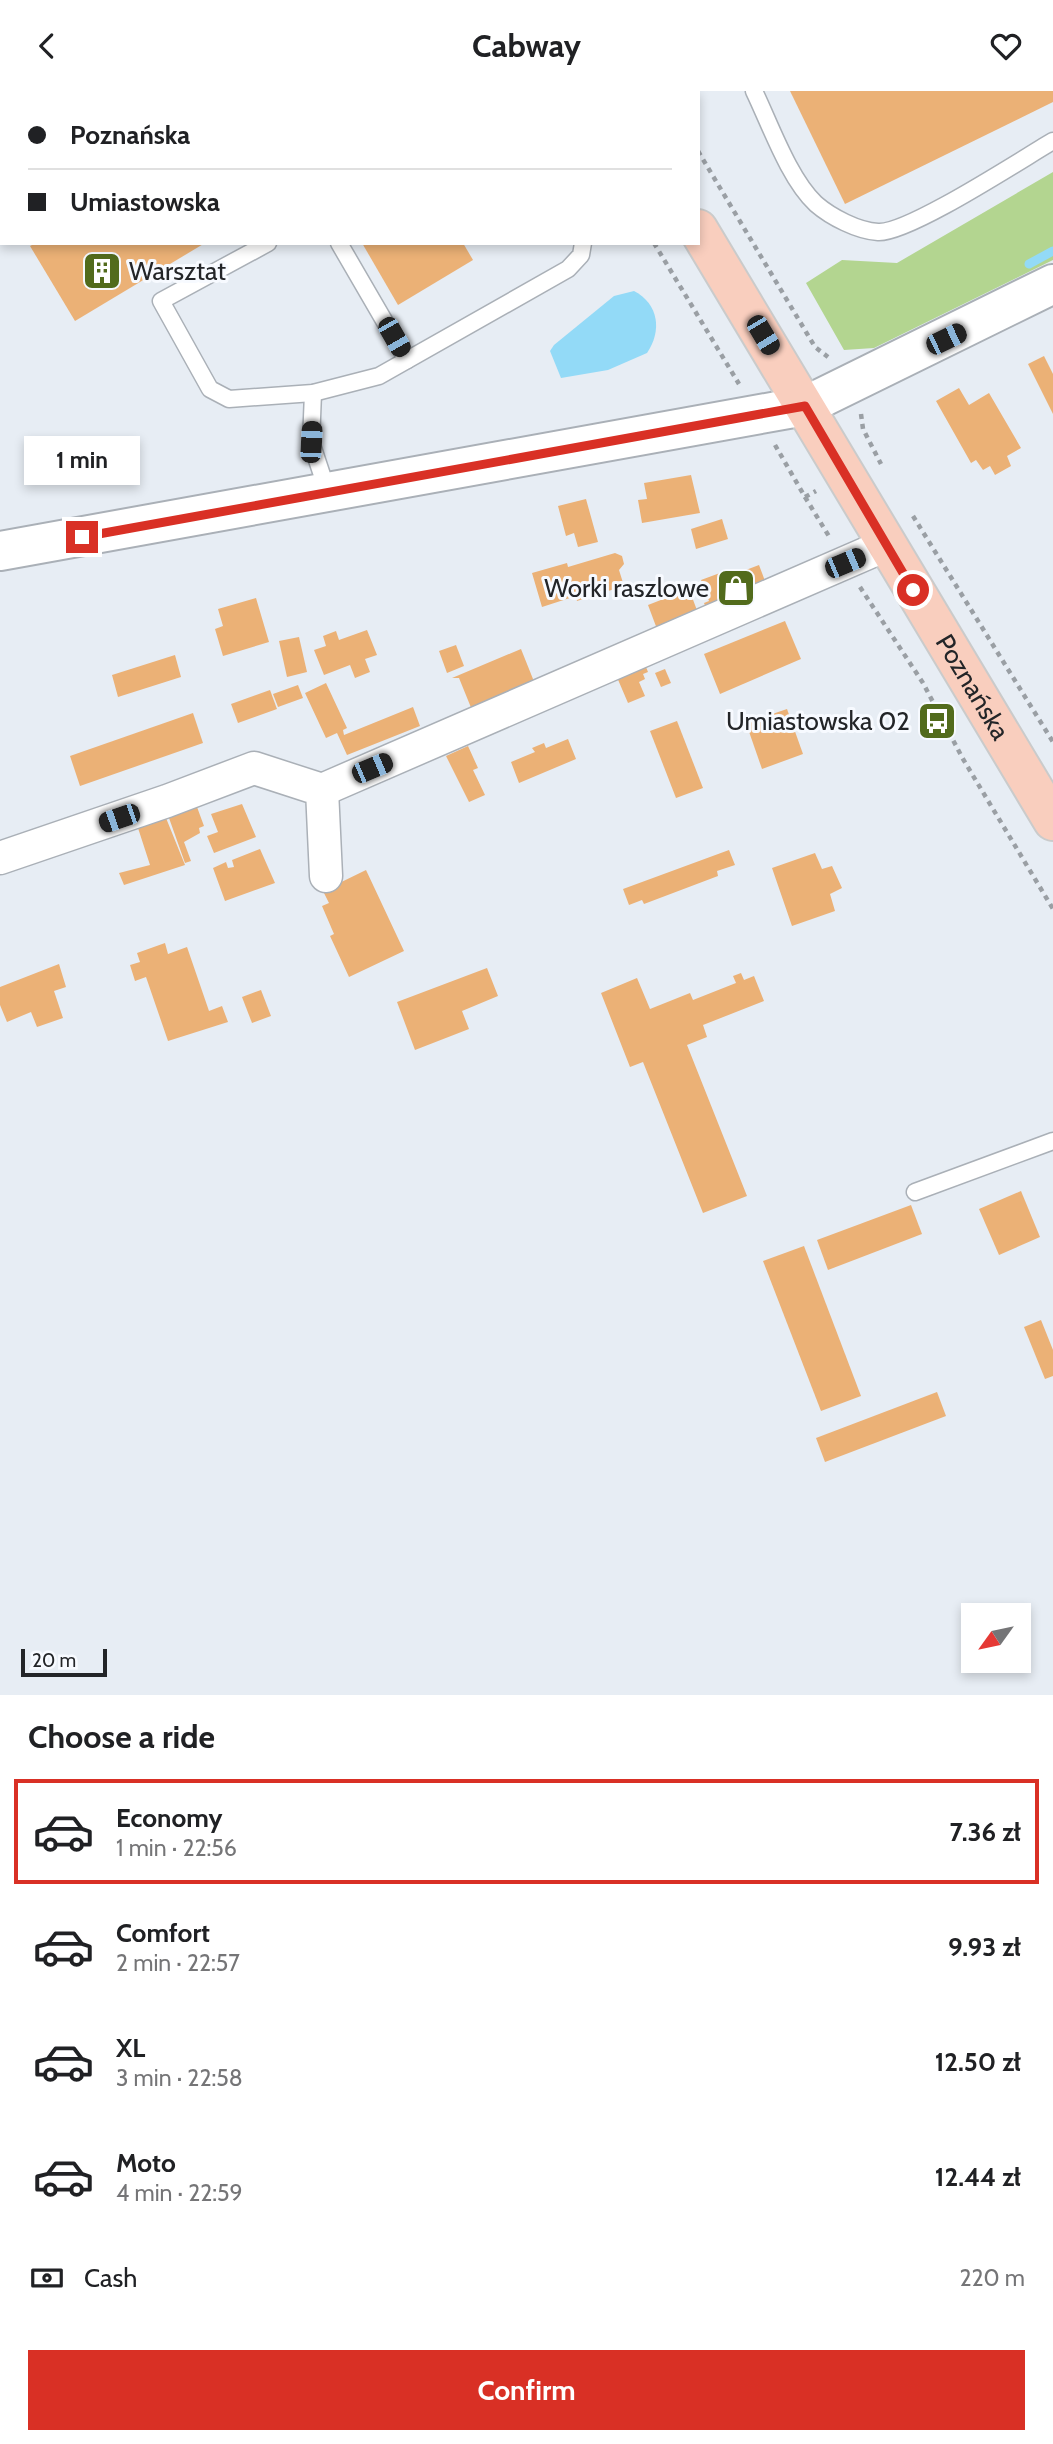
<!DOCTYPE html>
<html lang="en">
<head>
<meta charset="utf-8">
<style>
  :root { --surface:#fff; --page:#f6f6f6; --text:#202124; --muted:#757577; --line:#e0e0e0; --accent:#d93025 }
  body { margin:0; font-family:Cabin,sans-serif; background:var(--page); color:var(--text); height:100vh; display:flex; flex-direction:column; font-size:26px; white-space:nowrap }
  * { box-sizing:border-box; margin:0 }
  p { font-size:23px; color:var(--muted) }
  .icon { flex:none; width:38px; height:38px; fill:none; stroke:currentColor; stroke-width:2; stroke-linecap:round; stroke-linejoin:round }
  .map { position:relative; height:1604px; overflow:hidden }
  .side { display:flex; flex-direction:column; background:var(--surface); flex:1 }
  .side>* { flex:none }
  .top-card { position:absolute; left:0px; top:0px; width:700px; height:154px; box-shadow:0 4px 10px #0003; display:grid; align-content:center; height:154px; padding:0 28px; background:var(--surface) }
  .needle { width:46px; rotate:237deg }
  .controls { position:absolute; left:961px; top:1512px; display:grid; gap:14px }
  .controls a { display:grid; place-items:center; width:70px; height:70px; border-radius:0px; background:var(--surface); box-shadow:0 4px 10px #0003; font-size:35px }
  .scale { position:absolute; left:21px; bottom:18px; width:86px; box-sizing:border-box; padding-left:7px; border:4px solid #232528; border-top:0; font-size:19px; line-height:24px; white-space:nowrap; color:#232528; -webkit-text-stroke:5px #f7faff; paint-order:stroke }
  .end { position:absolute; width:32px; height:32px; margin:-16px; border:9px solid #d93025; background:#fff; box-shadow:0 0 0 4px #fff }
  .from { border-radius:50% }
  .bubble { position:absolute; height:49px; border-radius:0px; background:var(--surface); box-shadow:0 4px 10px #0003; font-size:23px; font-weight:700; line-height:49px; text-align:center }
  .car { position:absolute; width:21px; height:42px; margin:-21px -10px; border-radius:9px; box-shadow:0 0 5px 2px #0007; background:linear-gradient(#222 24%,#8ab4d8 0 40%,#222 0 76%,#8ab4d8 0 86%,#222 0) }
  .top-card b { display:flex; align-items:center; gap:24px; height:66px; font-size:26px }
  .top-card b+b { border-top:2px solid var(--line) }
  .top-card i { width:18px; height:18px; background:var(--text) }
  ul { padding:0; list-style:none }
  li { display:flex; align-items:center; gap:21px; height:105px; margin:0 14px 10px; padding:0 14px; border:4px solid transparent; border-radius:0px }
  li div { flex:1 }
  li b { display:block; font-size:26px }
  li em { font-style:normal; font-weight:700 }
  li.current { border-color:var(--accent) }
  li>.icon { width:63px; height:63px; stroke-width:1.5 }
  h2 { padding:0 28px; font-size:32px; line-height:84px }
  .pay { display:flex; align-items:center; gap:18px; height:77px; padding:0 28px; font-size:26px }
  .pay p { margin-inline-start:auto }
  .button { display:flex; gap:14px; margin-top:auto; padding:14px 28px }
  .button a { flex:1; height:80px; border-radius:0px; background:var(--accent); color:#fff; font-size:28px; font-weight:700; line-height:80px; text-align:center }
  header { display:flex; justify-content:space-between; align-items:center; height:91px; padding:0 28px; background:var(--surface); font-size:32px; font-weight:700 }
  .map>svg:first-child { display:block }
  .green { fill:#b3d590 }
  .water { fill:#93daf7 }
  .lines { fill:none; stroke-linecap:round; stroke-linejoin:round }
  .stream { stroke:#93daf7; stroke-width:9 }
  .building { fill:#ebb176 }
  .service-casing { stroke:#aab0b7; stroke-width:19 }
  .minor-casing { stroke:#aab0b7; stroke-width:35 }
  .secondary-casing { stroke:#aab0b7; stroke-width:42 }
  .primary-casing { stroke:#cacbcb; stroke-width:42 }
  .path { stroke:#9a9fa4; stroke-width:4.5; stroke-dasharray:5 5; stroke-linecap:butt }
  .service { stroke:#fff; stroke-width:16 }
  .minor { stroke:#fff; stroke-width:32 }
  .secondary { stroke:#fff; stroke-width:38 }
  .primary { stroke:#f9cebe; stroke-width:38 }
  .route { stroke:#d93025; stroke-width:9 }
  .labels { text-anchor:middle; stroke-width:6; stroke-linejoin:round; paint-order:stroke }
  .poi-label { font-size:26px; fill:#232528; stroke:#f7faff; text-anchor:end }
  .street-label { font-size:26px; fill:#232528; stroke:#f7faff }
</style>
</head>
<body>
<header><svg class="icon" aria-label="back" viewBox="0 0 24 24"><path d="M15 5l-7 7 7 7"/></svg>Cabway<svg class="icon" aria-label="heart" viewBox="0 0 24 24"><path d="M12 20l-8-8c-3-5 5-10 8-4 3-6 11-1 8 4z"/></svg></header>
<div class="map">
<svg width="1053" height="1604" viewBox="0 0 1053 1604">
  <rect width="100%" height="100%" fill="#e7edf4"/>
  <polygon class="green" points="1053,81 1053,169 874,257 844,259 806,192 842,169 897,172"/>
  <path class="water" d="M 634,200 C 659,213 662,240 647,262 L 608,279 L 561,287 L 550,260 L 554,254 L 614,205 Z"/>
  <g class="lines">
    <polyline class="stream" points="1029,173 1053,160"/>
  </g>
  <g class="building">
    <polygon points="790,0 1053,0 1053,11 845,113"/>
    <polygon points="36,152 205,152 75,230 30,155"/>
    <polygon points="362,152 463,152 473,169 398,214"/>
    <polygon points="1044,265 1053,283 1053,323 1028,273"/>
    <polygon points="959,297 969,314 989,302 1021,357 1007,365 1011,375 995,384 990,375 983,379 976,369 971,372 936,310"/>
    <polygon points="691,384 700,422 642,432 638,409 647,408 644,392"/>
    <polygon points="586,408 598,451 578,456 574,442 566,445 558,415"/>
    <polygon points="722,428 728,448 696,458 691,438"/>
    <polygon points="615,462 622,465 624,473 619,479 624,495 577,510 576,505 542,516 532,482 567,472 568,476"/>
    <polygon points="759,474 768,498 708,522 704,512 709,510 701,489 728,479 730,485"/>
    <polygon points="689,498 698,522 657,538 648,514"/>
    <polygon points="256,507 269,551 223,565 215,538 223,535 218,518"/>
    <polygon points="785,530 801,568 720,603 704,563"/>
    <polygon points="367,539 377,564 365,568 370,581 355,587 350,574 324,584 314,559 326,555 323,545 336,540 339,549"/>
    <polygon points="299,546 307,581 287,586 279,550"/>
    <polygon points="456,554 464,575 447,582 439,560"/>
    <polygon points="521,558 535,593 472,619 459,587 452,587"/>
    <polygon points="175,564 181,586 118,606 112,584"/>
    <polygon points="644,571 648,581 643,583 645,588 639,591 645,605 628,612 616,584"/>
    <polygon points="665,578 671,592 661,596 655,582"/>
    <polygon points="326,592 347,637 343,639 344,644 413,616 420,635 347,664 337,642 326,647 305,602"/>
    <polygon points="298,594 303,607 278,616 273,603"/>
    <polygon points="270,599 277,618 238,632 231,613"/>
    <polygon points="787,618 803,663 762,678 746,632"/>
    <polygon points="193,622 203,652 80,695 70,665"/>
    <polygon points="677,630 703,697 676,707 650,640"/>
    <polygon points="568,648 576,668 519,692 511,671 535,661 532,657 544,652 546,657"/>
    <polygon points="468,655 478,677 473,679 485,704 469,711 446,665"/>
    <polygon points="242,713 256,746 214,762 207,745 218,741 211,723"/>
    <polygon points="197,716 204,735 199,737 200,742 184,751 191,770 185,772 169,727"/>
    <polygon points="166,727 185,774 124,794 119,782 150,774 138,737"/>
    <polygon points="260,758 275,792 225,810 213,777 226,771 228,777 234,776 232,769"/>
    <polygon points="729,759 735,774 717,780 718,785 644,813 642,809 629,814 623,798"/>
    <polygon points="815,762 822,778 832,775 842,797 830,803 835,820 792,835 772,777"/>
    <polygon points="366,779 404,860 349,886 330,845 334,843 322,815 329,812 323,800"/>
    <polygon points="165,852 168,863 187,856 209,920 222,915 228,931 168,950 146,886 135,890 130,874 140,871 137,862"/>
    <polygon points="59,873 66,896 54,900 63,927 37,936 31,921 7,931 0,914 0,896"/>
    <polygon points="487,877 498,905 462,920 469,938 415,959 397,911"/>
    <polygon points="741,882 744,889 754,885 764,910 703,934 707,946 687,954 747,1105 703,1122 643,971 630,976 601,902 637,887 650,918 690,902 693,909 736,892 733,885"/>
    <polygon points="261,899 271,925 252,932 242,906"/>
    <polygon points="1021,1100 1040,1146 999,1164 979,1118"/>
    <polygon points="911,1114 922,1143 828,1179 817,1149"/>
    <polygon points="804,1155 861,1305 821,1320 763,1170"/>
    <polygon points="1041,1229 1053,1259 1053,1285 1045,1288 1024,1236"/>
    <polygon points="937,1301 946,1325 825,1371 816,1347"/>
  </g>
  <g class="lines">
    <defs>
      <g id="service">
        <polyline points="510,0 511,2"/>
        <path d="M 754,0 C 770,33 789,88 816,113 C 831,126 858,140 878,141 C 908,143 1022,68 1053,50"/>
        <polyline points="256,2 260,0"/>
        <polyline points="268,152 161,210 210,298 229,308 313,302 379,285 568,178 581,164 583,152"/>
        <polyline points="339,152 407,269"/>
        <polyline points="313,302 311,351 328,402"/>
        <polyline points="915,1101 1053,1050"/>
      </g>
      <g id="minor">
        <polyline points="322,699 886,454"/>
        <polyline points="0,767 167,710 254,677 322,699 326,785"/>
      </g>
      <polyline id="secondary" points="0,460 805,315 1053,193"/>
      <g id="primary">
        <polyline points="615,0 616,2"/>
        <path id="s1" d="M 698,138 L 1053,730"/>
      </g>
    </defs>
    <use href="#service" class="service-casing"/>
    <use href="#minor" class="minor-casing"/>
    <use href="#secondary" class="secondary-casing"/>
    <use href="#primary" class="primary-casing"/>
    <g class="path">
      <polyline points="564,0 565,2"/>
      <polyline points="663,0 664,2"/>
      <polyline points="698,60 815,256 828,266"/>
      <polyline points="654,152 739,293"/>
      <polyline points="861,323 863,338 881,373"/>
      <polyline points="775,354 805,406 816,400"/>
      <polyline points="805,406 830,447"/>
      <polyline points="913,425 1053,651"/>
      <polyline points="860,496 923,592 963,668 1053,818"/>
    </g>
    <use href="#service" class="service"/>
    <use href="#minor" class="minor"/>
    <use href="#secondary" class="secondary"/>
    <use href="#primary" class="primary"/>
  </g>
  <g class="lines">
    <polyline class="route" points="82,446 805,315 913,499"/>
  </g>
  <defs>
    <symbol id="building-square" viewBox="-11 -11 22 22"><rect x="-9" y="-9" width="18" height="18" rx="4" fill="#526b1c" stroke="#f7faff"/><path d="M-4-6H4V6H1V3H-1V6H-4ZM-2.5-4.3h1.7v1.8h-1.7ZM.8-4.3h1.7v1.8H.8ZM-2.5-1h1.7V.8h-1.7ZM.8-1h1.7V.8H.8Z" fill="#fff"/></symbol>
    <symbol id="shop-square" viewBox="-11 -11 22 22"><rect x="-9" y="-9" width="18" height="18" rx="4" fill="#526b1c" stroke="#f7faff"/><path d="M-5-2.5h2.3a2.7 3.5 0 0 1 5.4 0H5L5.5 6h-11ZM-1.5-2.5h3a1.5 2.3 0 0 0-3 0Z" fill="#fff"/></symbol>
    <symbol id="bus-square" viewBox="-11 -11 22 22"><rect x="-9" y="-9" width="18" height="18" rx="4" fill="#526b1c" stroke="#f7faff"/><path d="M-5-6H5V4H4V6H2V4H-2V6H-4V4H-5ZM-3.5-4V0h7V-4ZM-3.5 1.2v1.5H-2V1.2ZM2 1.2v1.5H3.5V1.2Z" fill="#fff"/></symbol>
  </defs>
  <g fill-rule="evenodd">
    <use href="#building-square" x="80" y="158" width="44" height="44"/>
    <use href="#shop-square" x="714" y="475" width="44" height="44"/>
    <use href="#bus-square" x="915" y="608" width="44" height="44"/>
  </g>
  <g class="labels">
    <g class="poi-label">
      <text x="129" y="189" text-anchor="start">Warsztat</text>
      <text x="709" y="506">Worki raszlowe</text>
      <text x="910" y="639">Umiastowska 02</text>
    </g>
    <g class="street-label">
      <text dy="9" stroke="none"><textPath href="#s1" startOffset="534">Poznańska</textPath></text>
    </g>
  </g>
</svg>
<div class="controls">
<a><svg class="needle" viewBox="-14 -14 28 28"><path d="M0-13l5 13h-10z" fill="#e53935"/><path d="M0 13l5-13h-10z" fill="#757577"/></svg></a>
</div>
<div class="scale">20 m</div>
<i class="end from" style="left:913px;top:499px"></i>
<i class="end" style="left:82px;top:446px"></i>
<div class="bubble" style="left:24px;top:345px;width:116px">1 min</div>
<i class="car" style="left:763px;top:244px;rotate:149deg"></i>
<i class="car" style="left:394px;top:246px;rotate:150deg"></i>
<i class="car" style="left:946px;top:248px;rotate:64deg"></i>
<i class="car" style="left:311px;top:351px;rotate:3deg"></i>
<i class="car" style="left:845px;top:472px;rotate:67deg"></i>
<i class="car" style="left:372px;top:677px;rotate:67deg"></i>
<i class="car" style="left:119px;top:727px;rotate:251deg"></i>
<div class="top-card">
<b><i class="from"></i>Poznańska</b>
<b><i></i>Umiastowska</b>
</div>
</div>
<section class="side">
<h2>Choose a ride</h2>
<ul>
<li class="current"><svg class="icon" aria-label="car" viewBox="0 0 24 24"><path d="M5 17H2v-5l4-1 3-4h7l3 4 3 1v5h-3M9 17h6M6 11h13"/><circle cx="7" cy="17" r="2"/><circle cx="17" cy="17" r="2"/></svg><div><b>Economy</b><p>1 min · 22:56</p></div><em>7.36 zł</em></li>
<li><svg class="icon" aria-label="car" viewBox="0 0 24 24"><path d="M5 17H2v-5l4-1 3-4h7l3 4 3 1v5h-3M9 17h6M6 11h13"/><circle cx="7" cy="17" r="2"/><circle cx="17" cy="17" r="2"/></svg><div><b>Comfort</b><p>2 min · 22:57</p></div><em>9.93 zł</em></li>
<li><svg class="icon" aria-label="car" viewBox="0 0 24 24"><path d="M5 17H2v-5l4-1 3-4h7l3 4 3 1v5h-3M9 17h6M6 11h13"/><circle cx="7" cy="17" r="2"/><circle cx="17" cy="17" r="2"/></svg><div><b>XL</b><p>3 min · 22:58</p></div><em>12.50 zł</em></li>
<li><svg class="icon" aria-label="car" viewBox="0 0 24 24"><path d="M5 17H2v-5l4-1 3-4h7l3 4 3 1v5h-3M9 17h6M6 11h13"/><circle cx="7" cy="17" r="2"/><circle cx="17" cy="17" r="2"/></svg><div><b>Moto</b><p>4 min · 22:59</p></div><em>12.44 zł</em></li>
</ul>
<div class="pay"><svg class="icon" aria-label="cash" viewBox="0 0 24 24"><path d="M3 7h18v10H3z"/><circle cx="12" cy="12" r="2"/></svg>Cash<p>220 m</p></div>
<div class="button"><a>Confirm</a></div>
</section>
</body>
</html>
